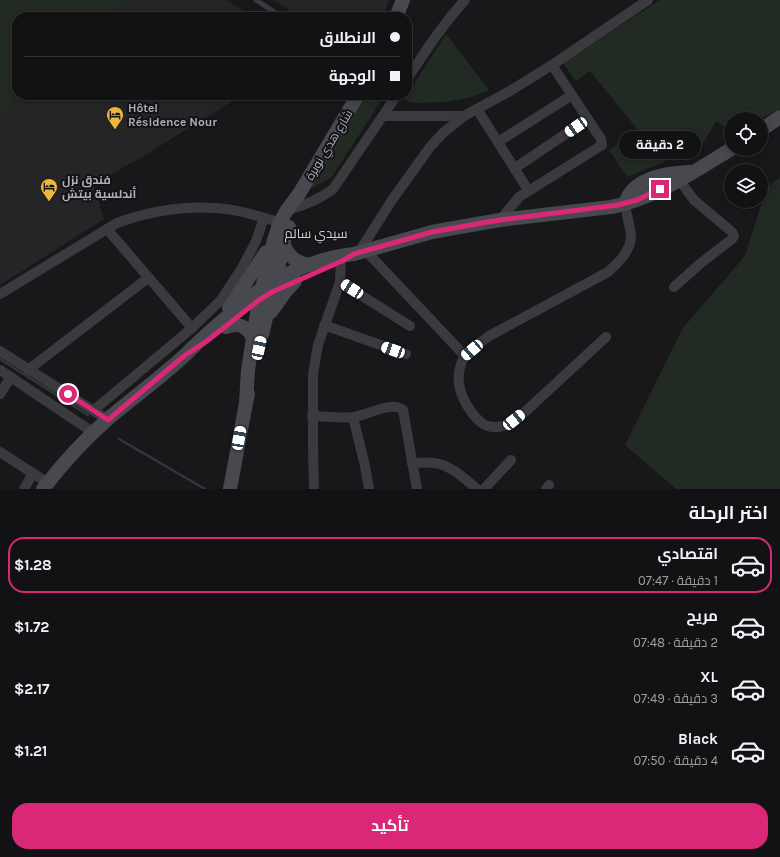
<!DOCTYPE html>
<html lang="ar">
<head>
<meta charset="utf-8">
<style>
  :root { --surface:#121214; --page:#1f2022; --text:#f1f3f6; --muted:#9c9ea0; --line:#313234; --accent:#db2777 }
  body { margin:0; font-family:Karla,Cairo,sans-serif; background:var(--page); color:var(--text); direction:rtl; height:100vh; display:flex; flex-direction:column; font-size:15px; white-space:nowrap }
  * { box-sizing:border-box; margin:0 }
  p { font-size:13px; color:var(--muted) }
  .icon { flex:none; width:22px; height:22px; fill:none; stroke:currentColor; stroke-width:2; stroke-linecap:round; stroke-linejoin:round }
  .map { position:relative; height:489px; overflow:hidden; direction:ltr }
  .side { display:flex; flex-direction:column; background:var(--surface); flex:1 }
  .side>* { flex:none }
  .banner { position:absolute; left:12px; top:12px; width:400px; height:88px; border-radius:16px; box-shadow:0 2px 10px #0003,0 0 0 1px var(--line); direction:rtl; display:grid; align-content:center; height:88px; padding:0 12px; background:var(--surface) }
  .controls { position:absolute; left:724px; top:112px; display:grid; gap:8px }
  .controls a { display:grid; place-items:center; width:44px; height:44px; border-radius:50%; background:var(--surface); box-shadow:0 2px 10px #0003,0 0 0 1px var(--line); font-size:20px }
  .end { position:absolute; width:18px; height:18px; margin:-9px; border:5px solid #db2777; background:#fff; box-shadow:0 0 0 2px #fff }
  .from { border-radius:50% }
  .bubble { position:absolute; height:28px; border-radius:14px; background:var(--surface); box-shadow:0 2px 10px #0003,0 0 0 1px var(--line); font-size:13px; font-weight:700; line-height:28px; text-align:center; direction:rtl }
  .car { position:absolute; width:12px; height:24px; margin:-12px -6px; border-radius:5px; box-shadow:0 0 3px 1px #0007; background:linear-gradient(#fff 24%,#345 0 40%,#fff 0 76%,#345 0 86%,#fff 0) }
  .banner b { display:flex; align-items:center; gap:14px; height:38px; font-size:15px }
  .banner b+b { border-top:1px solid var(--line) }
  .banner i { width:10px; height:10px; background:var(--text) }
  ul { padding:0; list-style:none }
  li { display:flex; align-items:center; gap:12px; height:56px; margin:0 8px 6px; padding:0 4px; border:2px solid transparent; border-radius:16px }
  li div { flex:1 }
  li b { display:block; font-size:15px }
  li em { font-style:normal; font-weight:700 }
  li.selected { border-color:var(--accent) }
  li>.icon { width:36px; height:36px; stroke-width:1.5 }
  h2 { padding:0 12px; font-size:18px; line-height:48px }
  .primary-button { display:flex; gap:8px; margin-top:auto; padding:8px 12px }
  .primary-button a { flex:1; height:46px; border-radius:16px; background:var(--accent); color:#fff; font-size:16px; font-weight:700; line-height:46px; text-align:center }
  .map>svg:first-child { display:block }
  .built { fill:#252427 }
  .green { fill:#222a24 }
  .lines { fill:none; stroke-linecap:round; stroke-linejoin:round }
  .stream { stroke:#2f373e; stroke-width:2.5 }
  .lane { stroke:#3a3a3f; stroke-width:5 }
  .street { stroke:#3a3a3f; stroke-width:10 }
  .secondary { stroke:#48494f; stroke-width:14 }
  .route { stroke:#db2777; stroke-width:5 }
  .labels { text-anchor:middle; stroke-width:4; stroke-linejoin:round; paint-order:stroke }
  .poi-label { font-size:12px; font-weight:bold; fill:#abafba; stroke:#131315; text-anchor:start }
  .street-label { font-size:12px; fill:#abafba; stroke:#131315 }
  .neighbourhood-label { font-size:13px; fill:#ccced6; stroke:#131315 }
</style>
</head>
<body>
<div class="map">
<svg width="780" height="489" viewBox="0 0 780 489">
  <rect width="100%" height="100%" fill="#18181a"/>
  <g class="built">
    <polygon points="126,0 226,0 254,17 108,17"/>
    <polygon points="274,0 389,0 385,12 378,17 300,17"/>
    <polygon points="24,95 239,95 228,104 142,157 93,184 104,219 0,285 0,114"/>
  </g>
  <g class="green">
    <polygon points="0,0 126,0 108,17 17,17 17,95 24,95 0,114"/>
    <polygon points="660,0 780,0 780,109 760,119 731,119 731,131 716,121 701,147 627,177 609,150 638,130 590,71 576,81 563,63"/>
    <polygon points="446,34 489,90 472,97 445,102 412,103 404,99"/>
    <polygon points="365,95 385,95 331,178 310,189"/>
    <polygon points="780,177 780,489 676,489 625,445 683,328 745,256 766,189"/>
  </g>
  <g class="lines">
    <g class="stream">
      <polyline points="0,359 88,415"/>
      <polyline points="119,439 205,489"/>
    </g>
    <polyline class="lane" points="256,0 282,17"/>
    <g class="street">
      <path d="M 407,79 C 425,52 443,24 465,0"/>
      <polyline points="477,109 528,190"/>
      <polyline points="383,116 464,116"/>
      <polyline points="498,142 572,95"/>
      <polyline points="515,168 588,119"/>
      <path d="M 287,210 C 303,206 320,199 333,189 L 397,95"/>
      <polyline points="500,220 519,197 602,145 601,139 552,65"/>
      <polyline points="107,229 192,328"/>
      <polyline points="365,250 465,356"/>
      <polyline points="359,252 392,200 430,147 443,133 464,116 510,91 552,65 648,0"/>
      <polyline points="340,282 410,326"/>
      <polyline points="674,287 701,263 732,239 734,236 732,232 694,200 679,180"/>
      <path d="M 0,294 L 117,223 C 147,212 182,206 214,208 C 239,209 263,218 286,224"/>
      <polyline points="324,325 406,354"/>
      <path d="M 606,337 L 526,411 C 516,419 506,428 493,427 C 477,427 461,399 459,384 C 458,375 460,365 464,357 C 470,348 482,341 491,335 L 608,272 C 618,263 629,253 631,238 C 631,230 626,212 625,204"/>
      <polyline points="0,351 108,420"/>
      <polyline points="0,370 94,433"/>
      <polyline points="28,370 148,278"/>
      <polyline points="0,394 11,377"/>
      <polyline points="94,410 192,328 221,300 242,268 256,241 264,218"/>
      <path d="M 312,416 C 325,416 340,419 353,417 C 366,416 392,400 403,410 L 417,489"/>
      <polyline points="353,417 365,466 369,489"/>
      <polyline points="0,452 48,483"/>
      <path d="M 412,463 C 419,463 427,462 434,463 C 451,465 465,479 477,489"/>
      <polyline points="24,489 33,473"/>
      <polyline points="314,489 313,447 313,374 318,345 340,282 341,255"/>
      <polyline points="484,489 511,460"/>
      <polyline points="546,489 549,485"/>
    </g>
    <g class="secondary">
      <polyline points="396,17 403,0"/>
      <polyline points="761,130 780,117"/>
      <path d="M 625,204 C 632,178 666,173 689,172"/>
      <path d="M 283,243 C 288,256 295,262 309,265"/>
      <polyline points="229,308 266,252"/>
      <polyline points="271,312 286,291 295,281"/>
      <path d="M 226,327 C 238,322 247,326 253,338"/>
      <polyline points="262,335 272,292 276,280 283,243 289,227"/>
      <polyline points="246,403 248,370 259,300 274,240 280,222 287,210 299,194 358,95"/>
      <path d="M 43,489 C 62,464 85,439 109,418 C 134,397 160,378 184,356 C 201,339 219,323 238,308 C 246,301 255,293 264,287 C 290,271 323,257 354,254 L 432,232 L 471,225 L 500,220 L 611,207 C 654,199 694,172 731,149"/>
      <polyline points="230,489 246,403 248,394"/>
    </g>
  </g>
  <g class="lines">
    <polyline class="route" points="68,394 108,420 184,356 207,341 259,300 272,292 342,261 354,254 432,232 471,225 500,220 618,205 637,200 660,189"/>
  </g>
  <defs>
    <symbol id="hotel-pin" viewBox="-11 -11 22 30"><path d="M0 17L-7.5 6A9.5 9.5 0 1 1 7.5 6Z" fill="#ebb83f" stroke="#131315"/><path d="M-6-4.5h1.5V1H6V5H4.5V3h-9V5H-6ZM-4 0a1.8 1.8 0 1 1 3.6 0ZM.5 0V-2.5h3Q6-2.5 6 0Z" fill="#111"/></symbol>
  </defs>
  <g fill-rule="evenodd">
    <use href="#hotel-pin" x="105" y="105" width="20" height="27"/>
    <use href="#hotel-pin" x="39" y="177" width="20" height="27"/>
  </g>
  <g class="labels">
    <g class="poi-label">
      <text x="128" y="112">Hôtel<tspan x="128" dy="14">Résidence Nour</tspan></text>
      <text x="62" y="184">فندق نزل<tspan x="62" dy="14">أندلسية بيتش</tspan></text>
    </g>
    <g class="street-label">
      <text transform="translate(329 145) rotate(-59)" y="4">شارع هدي نويرة</text>
    </g>
    <g class="neighbourhood-label">
      <text x="316" y="238">سيدي سالم</text>
    </g>
  </g>
</svg>
<div class="controls">
<a><svg class="icon" aria-label="locate" viewBox="0 0 24 24"><circle cx="12" cy="12" r="6"/><path d="M12 2v4M12 18v4M2 12h4M18 12h4"/></svg></a>
<a><svg class="icon" aria-label="layers" viewBox="0 0 24 24"><path d="M12 4l9 5-9 5-9-5zM3 14l9 5 9-5"/></svg></a>
</div>
<i class="end from" style="left:68px;top:394px"></i>
<i class="end" style="left:660px;top:189px"></i>
<div class="bubble" style="left:619px;top:131px;width:82px">2 دقيقة</div>
<i class="car" style="left:576px;top:127px;rotate:236deg"></i>
<i class="car" style="left:352px;top:289px;rotate:303deg"></i>
<i class="car" style="left:259px;top:348px;rotate:12deg"></i>
<i class="car" style="left:393px;top:350px;rotate:290deg"></i>
<i class="car" style="left:472px;top:350px;rotate:229deg"></i>
<i class="car" style="left:514px;top:420px;rotate:51deg"></i>
<i class="car" style="left:239px;top:438px;rotate:10deg"></i>
<div class="banner">
<b><i class="from"></i>الانطلاق</b>
<b><i></i>الوجهة</b>
</div>
</div>
<section class="side">
<h2>اختر الرحلة</h2>
<ul>
<li class="selected"><svg class="icon" aria-label="car" viewBox="0 0 24 24"><path d="M5 17H2v-5l4-1 3-4h7l3 4 3 1v5h-3M9 17h6M6 11h13"/><circle cx="7" cy="17" r="2"/><circle cx="17" cy="17" r="2"/></svg><div><b>اقتصادي</b><p>1 دقيقة · 07:47</p></div><em>$1.28</em></li>
<li><svg class="icon" aria-label="car" viewBox="0 0 24 24"><path d="M5 17H2v-5l4-1 3-4h7l3 4 3 1v5h-3M9 17h6M6 11h13"/><circle cx="7" cy="17" r="2"/><circle cx="17" cy="17" r="2"/></svg><div><b>مريح</b><p>2 دقيقة · 07:48</p></div><em>$1.72</em></li>
<li><svg class="icon" aria-label="car" viewBox="0 0 24 24"><path d="M5 17H2v-5l4-1 3-4h7l3 4 3 1v5h-3M9 17h6M6 11h13"/><circle cx="7" cy="17" r="2"/><circle cx="17" cy="17" r="2"/></svg><div><b>XL</b><p>3 دقيقة · 07:49</p></div><em>$2.17</em></li>
<li><svg class="icon" aria-label="car" viewBox="0 0 24 24"><path d="M5 17H2v-5l4-1 3-4h7l3 4 3 1v5h-3M9 17h6M6 11h13"/><circle cx="7" cy="17" r="2"/><circle cx="17" cy="17" r="2"/></svg><div><b>Black</b><p>4 دقيقة · 07:50</p></div><em>$1.21</em></li>
</ul>
<div class="primary-button"><a>تأكيد</a></div>
</section>
</body>
</html>
